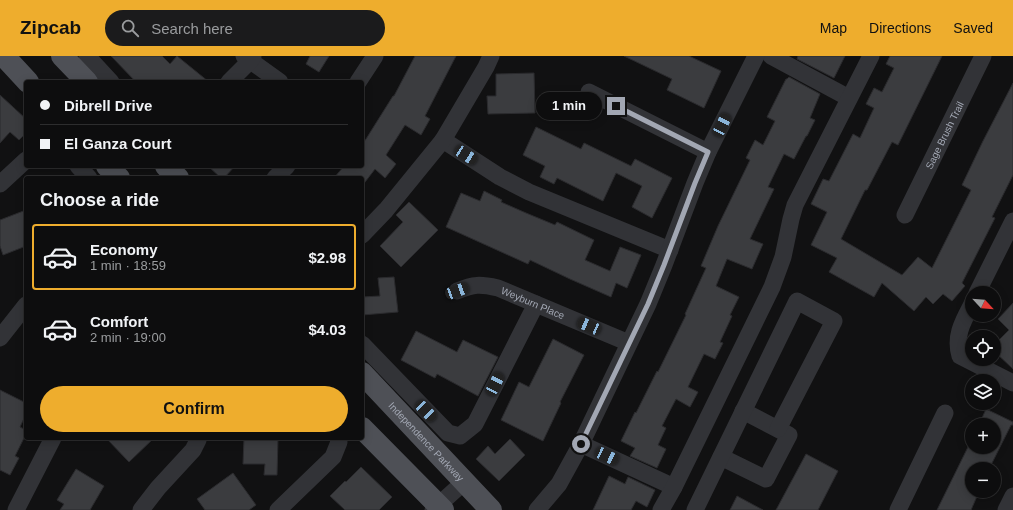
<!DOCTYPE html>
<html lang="en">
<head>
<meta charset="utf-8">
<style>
  :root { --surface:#0d0d0e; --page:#1b1b1c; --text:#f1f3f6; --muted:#9a9c9e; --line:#2d2d2e; --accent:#eead2d }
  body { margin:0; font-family:Arial,sans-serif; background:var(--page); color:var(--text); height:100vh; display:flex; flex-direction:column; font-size:15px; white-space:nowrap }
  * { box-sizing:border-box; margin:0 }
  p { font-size:13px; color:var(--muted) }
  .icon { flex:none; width:22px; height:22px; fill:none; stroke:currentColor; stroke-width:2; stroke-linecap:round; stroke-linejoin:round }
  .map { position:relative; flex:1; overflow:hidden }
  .side { position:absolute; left:24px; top:120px; width:340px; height:264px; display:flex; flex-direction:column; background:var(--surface); border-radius:4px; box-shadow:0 2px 10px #0003,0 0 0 1px var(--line) }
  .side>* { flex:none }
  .hud { position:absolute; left:24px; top:24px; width:340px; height:88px; border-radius:4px; box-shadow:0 2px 10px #0003,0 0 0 1px var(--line); display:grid; align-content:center; height:88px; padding:0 16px; background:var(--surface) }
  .needle { width:26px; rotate:116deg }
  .tools { position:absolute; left:965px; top:230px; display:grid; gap:8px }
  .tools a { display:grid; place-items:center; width:36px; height:36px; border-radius:50%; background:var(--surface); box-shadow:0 2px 10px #0003,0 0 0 1px var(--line); font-size:20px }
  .end { position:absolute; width:18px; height:18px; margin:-9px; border:5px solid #a2a7b3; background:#111; box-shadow:0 0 0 2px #111 }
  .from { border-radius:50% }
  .bubble { position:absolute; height:28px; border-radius:14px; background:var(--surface); box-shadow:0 2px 10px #0003,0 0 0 1px var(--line); font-size:13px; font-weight:700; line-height:28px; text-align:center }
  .car { position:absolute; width:12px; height:24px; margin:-12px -6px; border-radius:5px; box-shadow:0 0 3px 1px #0007; background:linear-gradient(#222 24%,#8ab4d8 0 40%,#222 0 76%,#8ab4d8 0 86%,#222 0) }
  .hud b { display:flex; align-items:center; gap:14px; height:38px; font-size:15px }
  .hud b+b { border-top:1px solid var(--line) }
  .hud i { width:10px; height:10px; background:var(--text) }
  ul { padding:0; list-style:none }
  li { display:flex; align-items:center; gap:12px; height:66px; margin:0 8px 6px; padding:0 8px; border:2px solid transparent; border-radius:4px }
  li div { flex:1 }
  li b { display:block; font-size:15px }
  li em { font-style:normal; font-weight:700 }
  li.on { border-color:var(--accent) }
  li>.icon { width:36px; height:36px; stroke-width:1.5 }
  h2 { padding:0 16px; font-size:18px; line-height:48px }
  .primary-button { display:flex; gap:8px; margin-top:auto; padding:8px 16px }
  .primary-button a { flex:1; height:46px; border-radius:24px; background:var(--accent); color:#111; font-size:16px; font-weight:700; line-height:46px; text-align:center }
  header { display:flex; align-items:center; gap:24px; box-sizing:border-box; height:56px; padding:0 20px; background:var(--accent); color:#111 }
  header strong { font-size:19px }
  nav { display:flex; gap:22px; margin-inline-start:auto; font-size:14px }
  .search { width:280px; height:36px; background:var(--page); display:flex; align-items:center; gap:10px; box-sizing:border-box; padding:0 14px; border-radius:22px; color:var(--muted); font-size:15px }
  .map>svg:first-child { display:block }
  .building { fill:#3b3c3f; stroke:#2b2b2e }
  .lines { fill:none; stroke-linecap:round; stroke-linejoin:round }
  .minor { stroke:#323337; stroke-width:17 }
  .major { stroke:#4e5056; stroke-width:22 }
  .route { stroke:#a2a7b3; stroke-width:5 }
  .labels { text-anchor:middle; stroke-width:3; stroke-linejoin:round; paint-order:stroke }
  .street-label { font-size:10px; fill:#a2a7b3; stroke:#0c0c0d }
</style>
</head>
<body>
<header>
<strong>Zipcab</strong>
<div class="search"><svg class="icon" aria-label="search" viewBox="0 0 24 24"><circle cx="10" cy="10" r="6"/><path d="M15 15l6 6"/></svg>Search here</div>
<nav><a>Map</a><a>Directions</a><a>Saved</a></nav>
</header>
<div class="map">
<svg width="1013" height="454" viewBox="0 0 1013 454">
  <rect width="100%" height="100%" fill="#111112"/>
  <g class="building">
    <polygon points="111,0 162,0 170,8 177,0 209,26 136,26"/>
    <polygon points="310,0 329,0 319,16 306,8"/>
    <polygon points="415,0 456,0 425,60 430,63 421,79 405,69 386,99 396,108 385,122 375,113 362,130 362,122 334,122 344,110 362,110 362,88 366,83 393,40 394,40"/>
    <polygon points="624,0 689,0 721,15 704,52 667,34 672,23"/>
    <polygon points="798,0 845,0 834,22 797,3"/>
    <polygon points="890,0 942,0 898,89 892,86 867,134 865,134 841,183 902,219 918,201 932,212 971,134 962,129 983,85 1013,27 1013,119 992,161 995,162 962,227 965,230 952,245 943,238 933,248 926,241 914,255 882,227 874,241 829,216 837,202 811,189 827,156 811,148 823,123 829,125 853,78 860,82 874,52 866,48 874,32 882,36 894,12 886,8"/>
    <polygon points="534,17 535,57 488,58 487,40 496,40 496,18"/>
    <polygon points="789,21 820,38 810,62 815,64 807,80 806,80 794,103 784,98 768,131 774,133 750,183 763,188 752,213 727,203 716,230 739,241 730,259 732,260 720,286 723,287 715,303 704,298 688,331 698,336 690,351 676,343 662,370 666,372 658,389 666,393 657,412 630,400 635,392 621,385 635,356 636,357 657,315 658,316 686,259 685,258 706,212 701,210 718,170 750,104 746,102 755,84 763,89 775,65 767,61 786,23 787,23"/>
    <polygon points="0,39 26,63 26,77 19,84 10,76 0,87"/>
    <polygon points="536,71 581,93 584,87 631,110 635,103 672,122 652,162 632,151 642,130 616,117 603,145 557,122 554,128 540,121 545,110 523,99"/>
    <polygon points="208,110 235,110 224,122 221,122"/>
    <polygon points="484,135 502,144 501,146 526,157 555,169 557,166 594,184 585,204 610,215 620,191 641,199 627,232 616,227 611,241 570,223 530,204 528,208 446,171 461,137 480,145"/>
    <polygon points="409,146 438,174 401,211 380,190 403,166 396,159"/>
    <polygon points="26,154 26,190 3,199 0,190 0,164"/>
    <polygon points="394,221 398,256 362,259 362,241 380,240 378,222"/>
    <polygon points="1013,247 1013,313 994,295 994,289 1009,274 998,263"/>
    <polygon points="416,275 457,296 463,284 498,301 478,340 437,318 435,322 401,304"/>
    <polygon points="553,283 584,299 560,346 561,347 543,385 501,364 519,326 529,331"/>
    <polygon points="0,334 26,347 26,358 20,371 26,374 26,378 15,400 19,402 10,419 0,414"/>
    <polygon points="986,353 1013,366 1013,369 1011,369 989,413 972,413 972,436 978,438 971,454 937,454 968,391 994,391 994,369 979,369"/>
    <polygon points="106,382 154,382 129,406"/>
    <polygon points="244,382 278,382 277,419 264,419 265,408 243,408"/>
    <polygon points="510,383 525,399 499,425 476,403 488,390 495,398"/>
    <polygon points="806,398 838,415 818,454 776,454"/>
    <polygon points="361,411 392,441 379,454 345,454 330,440 345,425 346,426"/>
    <polygon points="76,413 104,430 90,454 60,454 64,448 57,444"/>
    <polygon points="233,417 256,449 249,454 205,454 197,443"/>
    <polygon points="609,420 625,428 628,421 655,434 647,451 636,445 631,454 593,454"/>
    <polygon points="737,440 763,454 730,454"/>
  </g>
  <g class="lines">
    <g class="minor">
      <polyline points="87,0 111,26"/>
      <polyline points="244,0 280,26"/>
      <polyline points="771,0 849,42"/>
      <polyline points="229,26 251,4 253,0"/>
      <polyline points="358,26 375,0"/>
      <polyline points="589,36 708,96"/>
      <polyline points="443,84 500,121 529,136 670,194"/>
      <polyline points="78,110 89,122"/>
      <polyline points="275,122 287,110"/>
      <polyline points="0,128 26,104"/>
      <path id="s1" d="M 905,159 L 983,0"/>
      <polyline points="362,179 386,154 443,84 486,11 491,0"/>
      <path id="s2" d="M 457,235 C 474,228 480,228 498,232 L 629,287"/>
      <polyline points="977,237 1013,165"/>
      <path d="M 972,248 C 963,265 954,280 960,300 L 1013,327"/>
      <polyline points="0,282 26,249"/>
      <polyline points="362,288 448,377 460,380 475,368 536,248"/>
      <polyline points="581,388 674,431"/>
      <polyline points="721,401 766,423 789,379 743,355"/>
      <polyline points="16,454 53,382"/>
      <polyline points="141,454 158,432 193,394 198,384 197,382"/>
      <polyline points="278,454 333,401 339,386 338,382"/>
      <polyline points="433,454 464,426"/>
      <polyline points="537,454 559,428 581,388 648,248 664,209 695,127 708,96 756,0"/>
      <polyline points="661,454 674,431 772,231 783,201 791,163 795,149 871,0"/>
      <polyline points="695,454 797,245 834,265 778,373"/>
      <polyline points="898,454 945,357"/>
      <polyline points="1006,454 1013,440"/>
    </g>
    <g class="major">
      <polyline points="4,0 28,26"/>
      <polyline points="62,0 87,26"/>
      <polyline points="107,110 119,122"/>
      <polyline points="166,110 178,122"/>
      <path id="s3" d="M 362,317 L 491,454"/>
      <polyline points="362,372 443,454"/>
    </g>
  </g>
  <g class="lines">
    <polyline class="route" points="581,388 648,248 664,209 695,127 708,96 616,50"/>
  </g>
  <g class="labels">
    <g class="street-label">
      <text dy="4" stroke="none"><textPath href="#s1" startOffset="89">Sage Brush Trail</textPath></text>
      <text dy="4" stroke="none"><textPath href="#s2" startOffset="80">Weyburn Place</textPath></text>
      <text dy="4" stroke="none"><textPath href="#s3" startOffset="94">Independence Parkway</textPath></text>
    </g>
  </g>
</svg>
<div class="tools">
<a><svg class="needle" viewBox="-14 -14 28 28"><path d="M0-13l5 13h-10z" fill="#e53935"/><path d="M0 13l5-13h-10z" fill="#9a9c9e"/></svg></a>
<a><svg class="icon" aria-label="locate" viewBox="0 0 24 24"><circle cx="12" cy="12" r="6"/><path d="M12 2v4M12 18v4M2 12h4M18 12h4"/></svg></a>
<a><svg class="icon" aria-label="layers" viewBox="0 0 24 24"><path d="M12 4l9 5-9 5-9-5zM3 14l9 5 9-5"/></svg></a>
<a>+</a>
<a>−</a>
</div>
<i class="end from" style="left:581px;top:388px"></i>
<i class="end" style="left:616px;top:50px"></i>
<div class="bubble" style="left:536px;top:36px;width:66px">1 min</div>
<i class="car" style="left:722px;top:69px;rotate:26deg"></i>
<i class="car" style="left:466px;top:99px;rotate:123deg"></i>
<i class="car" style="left:457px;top:235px;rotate:70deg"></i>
<i class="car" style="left:589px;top:270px;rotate:293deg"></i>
<i class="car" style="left:495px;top:328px;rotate:27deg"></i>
<i class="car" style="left:426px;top:355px;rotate:136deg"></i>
<i class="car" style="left:607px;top:400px;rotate:115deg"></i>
<div class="hud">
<b><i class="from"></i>Dibrell Drive</b>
<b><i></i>El Ganza Court</b>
</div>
<section class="side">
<h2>Choose a ride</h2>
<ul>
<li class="on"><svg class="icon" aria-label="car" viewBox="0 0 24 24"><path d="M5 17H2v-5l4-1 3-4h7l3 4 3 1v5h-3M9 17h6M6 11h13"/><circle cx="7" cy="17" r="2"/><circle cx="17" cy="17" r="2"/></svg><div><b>Economy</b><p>1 min · 18:59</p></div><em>$2.98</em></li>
<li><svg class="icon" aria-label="car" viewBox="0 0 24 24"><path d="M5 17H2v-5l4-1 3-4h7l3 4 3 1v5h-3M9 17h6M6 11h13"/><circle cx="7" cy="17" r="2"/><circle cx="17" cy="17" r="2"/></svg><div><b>Comfort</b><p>2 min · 19:00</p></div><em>$4.03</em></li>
</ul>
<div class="primary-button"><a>Confirm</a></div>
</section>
</div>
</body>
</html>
